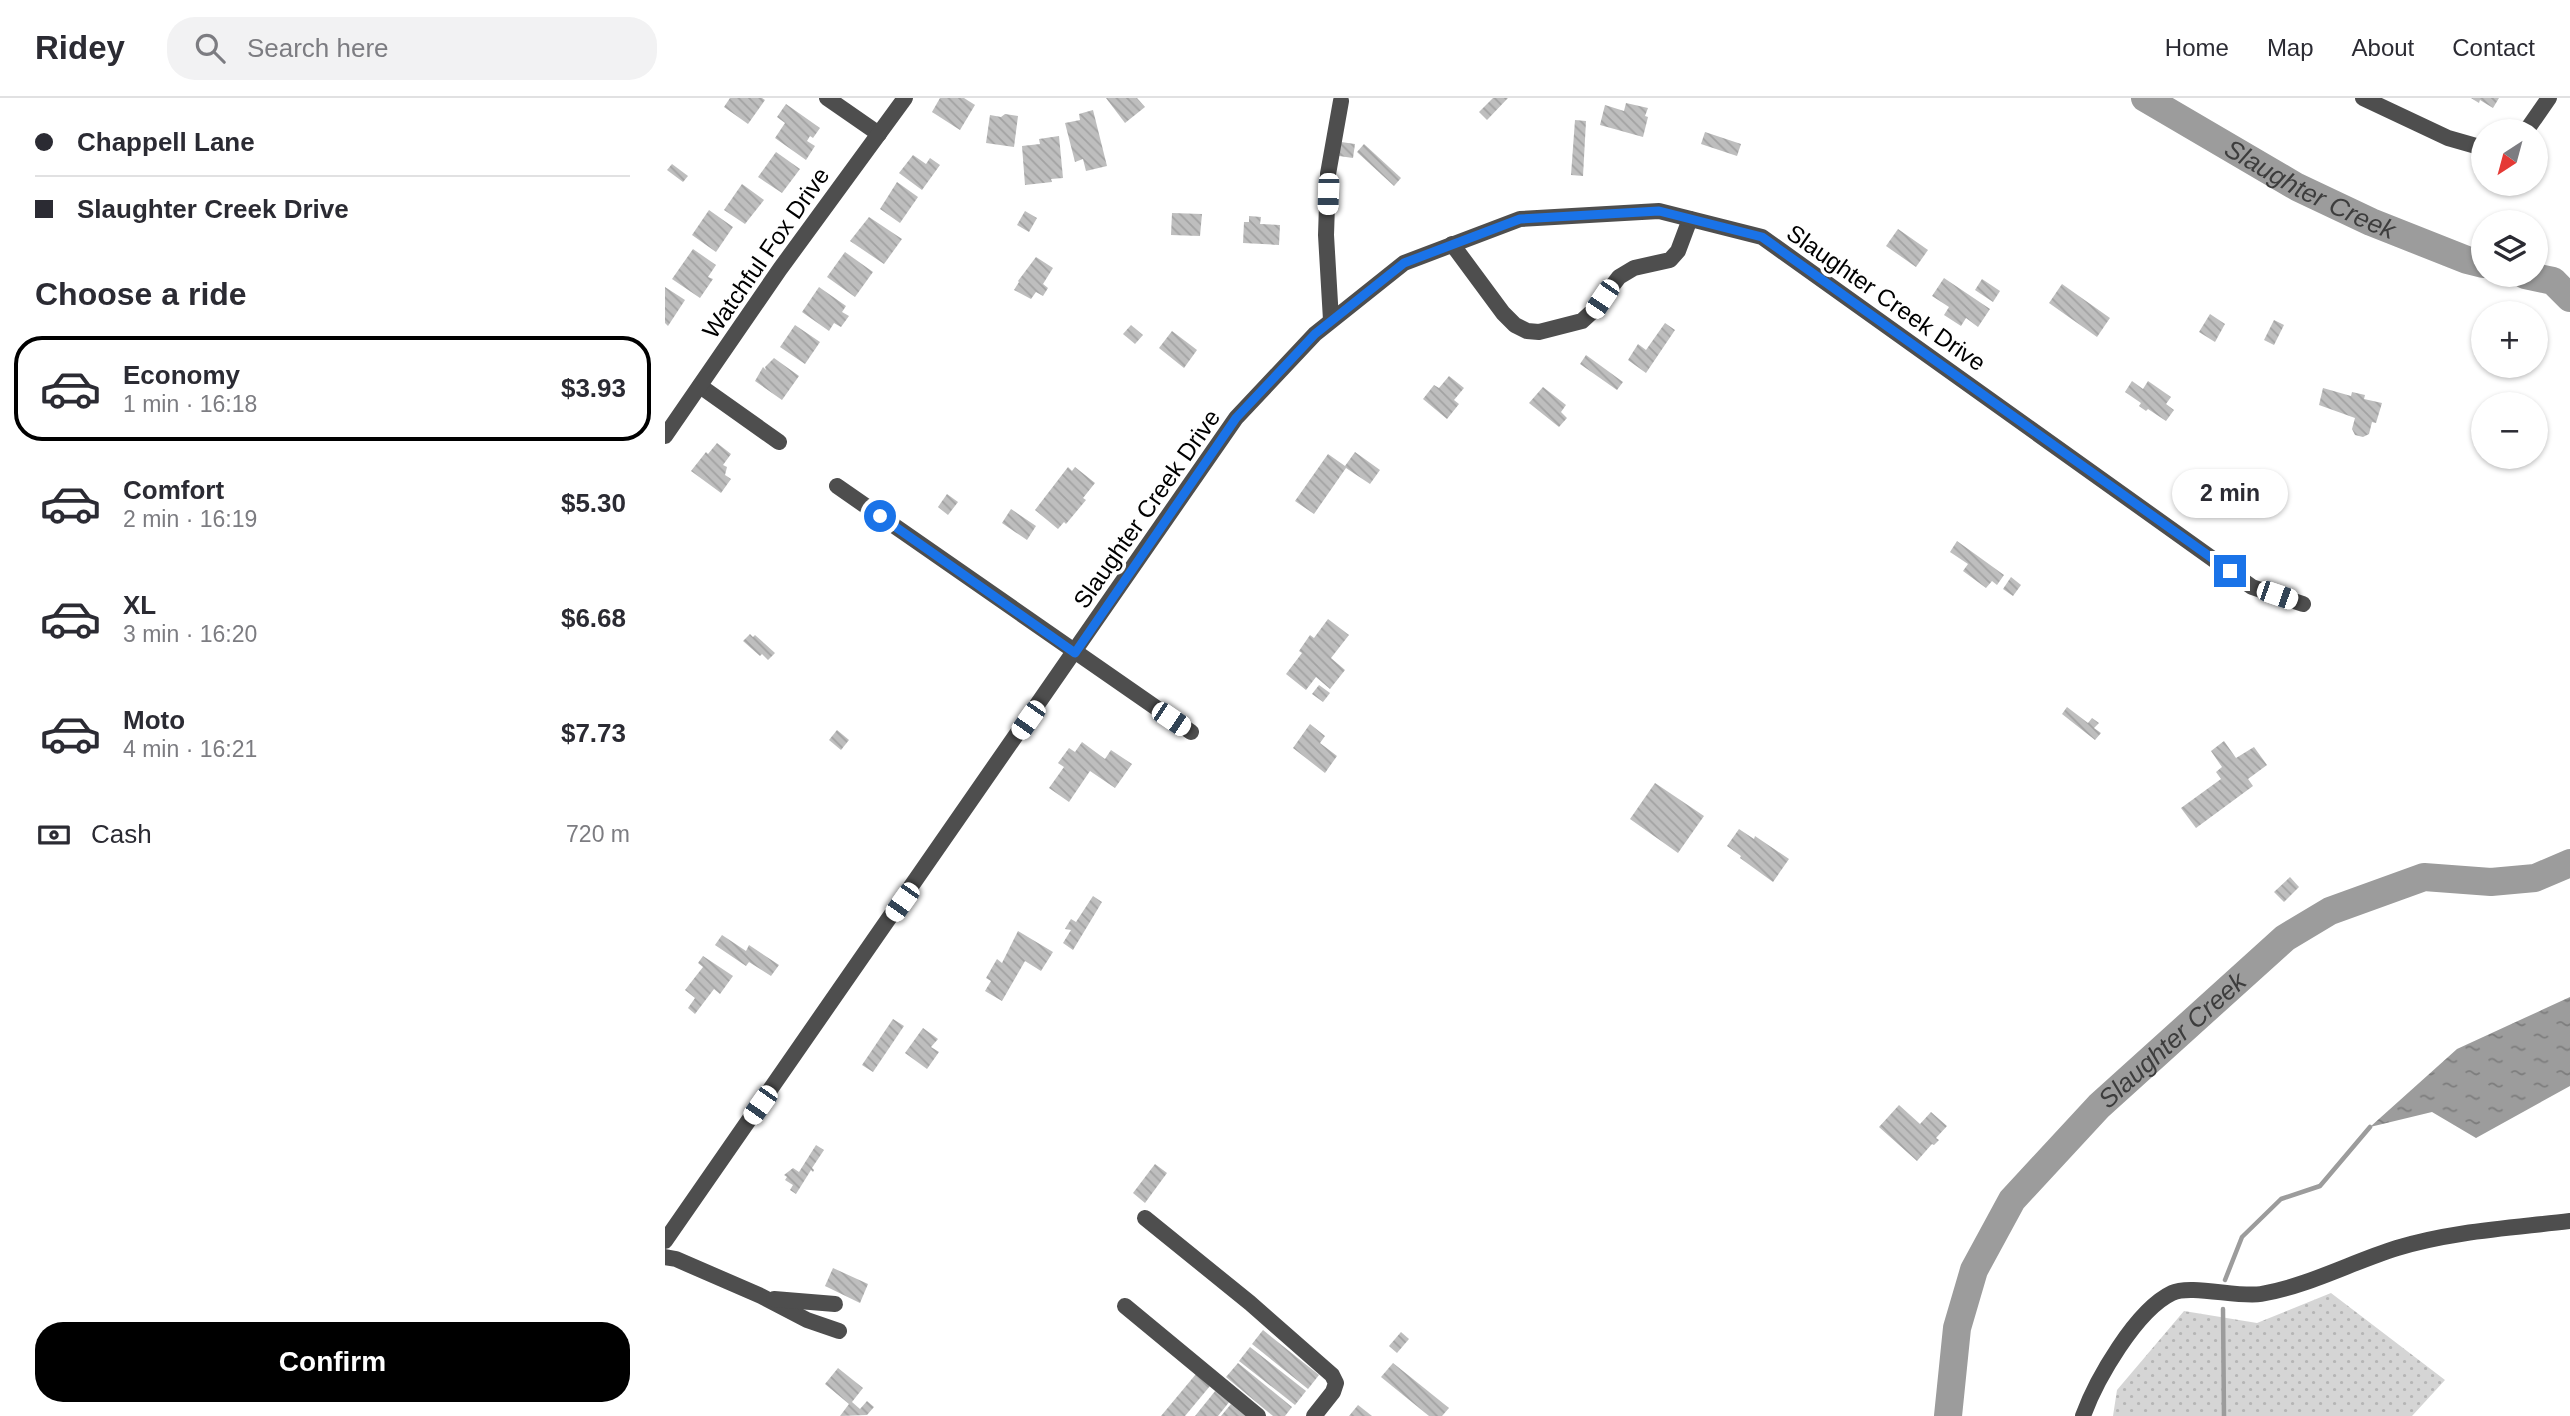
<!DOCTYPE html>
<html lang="en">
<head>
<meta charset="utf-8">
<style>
  :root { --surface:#fff; --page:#f2f2f3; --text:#2b2b33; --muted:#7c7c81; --line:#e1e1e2; --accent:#000 }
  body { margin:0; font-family:Arial,sans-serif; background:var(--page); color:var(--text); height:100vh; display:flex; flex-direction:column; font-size:26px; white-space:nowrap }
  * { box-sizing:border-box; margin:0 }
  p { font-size:23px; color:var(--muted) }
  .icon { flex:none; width:38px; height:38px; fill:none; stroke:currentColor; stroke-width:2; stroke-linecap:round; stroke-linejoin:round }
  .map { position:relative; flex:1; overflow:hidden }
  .drawer { display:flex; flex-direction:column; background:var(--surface); width:665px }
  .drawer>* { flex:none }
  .banner { display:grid; align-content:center; height:154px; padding:0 35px; background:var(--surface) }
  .needle { width:46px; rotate:216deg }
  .controls { position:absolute; left:1806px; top:21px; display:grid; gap:14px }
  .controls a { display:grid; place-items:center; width:77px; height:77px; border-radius:50%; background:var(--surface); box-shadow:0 2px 5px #0004; font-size:35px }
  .end { position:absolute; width:32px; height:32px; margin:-16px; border:9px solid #1a73e8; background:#fff; box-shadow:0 0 0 4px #fff }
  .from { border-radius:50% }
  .bubble { position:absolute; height:49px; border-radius:24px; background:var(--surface); box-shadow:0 2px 5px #0004; font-size:23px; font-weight:800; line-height:49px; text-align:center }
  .car { position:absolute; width:21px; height:42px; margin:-21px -10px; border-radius:9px; box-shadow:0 0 5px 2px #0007; background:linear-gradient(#fff 24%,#345 0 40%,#fff 0 76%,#345 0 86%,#fff 0) }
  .banner b { display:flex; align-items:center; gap:24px; height:66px; font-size:26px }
  .banner b+b { border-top:2px solid var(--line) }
  .banner i { width:18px; height:18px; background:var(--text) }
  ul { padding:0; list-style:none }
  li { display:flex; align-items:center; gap:21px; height:105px; margin:0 14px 10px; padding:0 21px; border:4px solid transparent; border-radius:28px }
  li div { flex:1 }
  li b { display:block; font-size:26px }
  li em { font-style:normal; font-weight:800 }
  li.on { border-color:var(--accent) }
  li>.icon { width:63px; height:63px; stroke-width:1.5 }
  h2 { padding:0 35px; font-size:32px; line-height:84px }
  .pay { display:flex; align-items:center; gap:18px; height:77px; padding:0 35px; font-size:26px }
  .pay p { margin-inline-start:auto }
  .cta { display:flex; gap:14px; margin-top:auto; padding:14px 35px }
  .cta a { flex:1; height:80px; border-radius:28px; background:var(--accent); color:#fff; font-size:28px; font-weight:800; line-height:80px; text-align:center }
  header { display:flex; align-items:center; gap:42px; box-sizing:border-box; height:98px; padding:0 35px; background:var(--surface); border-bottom:2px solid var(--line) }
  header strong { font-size:33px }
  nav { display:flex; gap:38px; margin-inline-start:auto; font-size:24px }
  .search { width:490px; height:63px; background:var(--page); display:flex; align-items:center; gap:18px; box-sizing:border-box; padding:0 24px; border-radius:28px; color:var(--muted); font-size:26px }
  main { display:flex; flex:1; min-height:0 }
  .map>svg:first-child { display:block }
  .grass { fill:url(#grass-dots) }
  .water { fill:url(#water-ripples) }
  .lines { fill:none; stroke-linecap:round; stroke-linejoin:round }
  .stream { stroke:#9c9c9c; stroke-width:4.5 }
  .river { stroke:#9c9c9c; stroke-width:28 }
  .building { fill:url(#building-back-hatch) }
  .minor { stroke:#4e4e4e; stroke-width:16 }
  .route { stroke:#1a73e8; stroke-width:9 }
  .labels { text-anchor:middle; stroke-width:7; stroke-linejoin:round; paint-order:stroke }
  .street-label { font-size:24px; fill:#000; stroke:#fff }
  .water-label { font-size:26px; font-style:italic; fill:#3d3d3d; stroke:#fff }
</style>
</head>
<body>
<header>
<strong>Ridey</strong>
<div class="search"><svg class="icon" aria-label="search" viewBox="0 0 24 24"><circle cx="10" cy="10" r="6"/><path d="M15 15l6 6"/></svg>Search here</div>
<nav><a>Home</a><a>Map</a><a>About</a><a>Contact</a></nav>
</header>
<main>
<section class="drawer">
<div class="banner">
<b><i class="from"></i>Chappell Lane</b>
<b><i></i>Slaughter Creek Drive</b>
</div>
<h2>Choose a ride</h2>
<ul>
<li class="on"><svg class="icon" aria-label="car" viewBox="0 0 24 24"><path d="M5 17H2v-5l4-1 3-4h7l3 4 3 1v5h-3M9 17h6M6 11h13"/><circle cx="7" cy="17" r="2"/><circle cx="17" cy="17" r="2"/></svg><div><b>Economy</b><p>1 min · 16:18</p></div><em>$3.93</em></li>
<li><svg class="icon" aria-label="car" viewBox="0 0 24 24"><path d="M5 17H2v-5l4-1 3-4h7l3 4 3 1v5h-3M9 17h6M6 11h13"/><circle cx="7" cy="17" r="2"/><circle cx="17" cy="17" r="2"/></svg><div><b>Comfort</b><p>2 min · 16:19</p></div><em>$5.30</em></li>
<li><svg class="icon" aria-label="car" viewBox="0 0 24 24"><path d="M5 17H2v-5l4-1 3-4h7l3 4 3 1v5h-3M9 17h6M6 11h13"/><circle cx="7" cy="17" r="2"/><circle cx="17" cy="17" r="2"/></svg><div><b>XL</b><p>3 min · 16:20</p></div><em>$6.68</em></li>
<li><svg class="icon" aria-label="car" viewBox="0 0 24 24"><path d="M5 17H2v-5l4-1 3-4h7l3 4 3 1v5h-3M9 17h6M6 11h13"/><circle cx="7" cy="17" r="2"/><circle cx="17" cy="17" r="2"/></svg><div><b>Moto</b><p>4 min · 16:21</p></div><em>$7.73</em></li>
</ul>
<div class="pay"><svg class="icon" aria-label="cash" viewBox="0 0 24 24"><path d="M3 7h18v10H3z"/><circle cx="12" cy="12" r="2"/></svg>Cash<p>720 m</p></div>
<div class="cta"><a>Confirm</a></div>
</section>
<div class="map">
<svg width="1905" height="1318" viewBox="0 0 1905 1318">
  <defs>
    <pattern id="grass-dots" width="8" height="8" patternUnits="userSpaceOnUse" patternTransform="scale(1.75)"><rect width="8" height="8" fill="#d5d5d5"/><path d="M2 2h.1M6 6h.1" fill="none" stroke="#b5b5b5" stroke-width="1.8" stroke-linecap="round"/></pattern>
    <pattern id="water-ripples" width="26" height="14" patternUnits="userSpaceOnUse" patternTransform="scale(1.75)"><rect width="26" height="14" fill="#9c9c9c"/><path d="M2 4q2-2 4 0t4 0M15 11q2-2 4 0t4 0" fill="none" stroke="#7d7d7d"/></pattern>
    <pattern id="building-back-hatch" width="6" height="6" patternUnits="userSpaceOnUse" patternTransform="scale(1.75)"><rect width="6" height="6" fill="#bebebe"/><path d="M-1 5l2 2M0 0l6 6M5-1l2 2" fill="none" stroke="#a2a2a2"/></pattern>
  </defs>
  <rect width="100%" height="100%" fill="#fff"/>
  <polygon class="grass" points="1666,1195 1780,1282 1747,1318 1448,1318 1452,1292 1519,1213 1592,1225"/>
  <polygon class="water" points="1905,899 1905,988 1811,1040 1767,1014 1705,1029 1792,951"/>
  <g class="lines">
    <g class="stream">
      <polyline points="1560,1182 1577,1139 1616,1101 1655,1088 1705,1029"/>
      <polyline points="1558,1211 1559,1318"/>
    </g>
    <g class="river">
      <path id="s1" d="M 1480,0 L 1632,89 L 1706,124 L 1802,162 L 1818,166"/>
      <polyline points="1860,177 1888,183 1905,200"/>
      <path id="s2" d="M 1283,1318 L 1292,1230 L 1309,1172 L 1347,1102 L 1434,1008 L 1620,840 L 1665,813 L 1759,779 L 1826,784 L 1870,780 L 1905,765"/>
    </g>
  </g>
  <g class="building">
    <polygon points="65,0 97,0 100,2 83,26 59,9"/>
    <polygon points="275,0 299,0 310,7 295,32 267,14"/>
    <polygon points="441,0 472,0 480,9 460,25"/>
    <polygon points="828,0 843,0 822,22 814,14"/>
    <polygon points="1806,0 1834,0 1828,10 1815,2 1814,5"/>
    <polygon points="961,5 983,10 980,18 983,19 978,39 935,27 940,7 959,13"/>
    <polygon points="121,6 155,30 148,40 145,38 142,43 150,48 141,62 110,40 120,25 112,19"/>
    <polygon points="428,12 442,68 421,73 418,61 410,64 400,25 415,22 414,16"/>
    <polygon points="340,16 353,18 349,49 321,45 325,17 336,19"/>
    <polygon points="910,22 921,23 918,78 906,77"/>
    <polygon points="1040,34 1076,46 1072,58 1036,46"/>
    <polygon points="394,38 398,80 386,81 387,84 360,87 357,48 375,46 374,41"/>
    <polygon points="676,44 690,46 688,60 674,58"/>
    <polygon points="699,46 736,80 729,88 692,54"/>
    <polygon points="111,54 135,71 117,95 93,79"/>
    <polygon points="248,57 261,66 265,60 275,67 257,92 234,75"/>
    <polygon points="7,66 23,78 18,84 2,72"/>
    <polygon points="232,84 253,99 235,125 215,111"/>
    <polygon points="77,86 99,102 80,126 59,112"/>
    <polygon points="44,112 68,129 51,154 27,137"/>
    <polygon points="360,113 372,120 364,134 352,127"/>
    <polygon points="507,115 537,116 535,138 506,137"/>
    <polygon points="584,118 596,119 595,126 615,127 614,147 578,145 579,124 584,124"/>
    <polygon points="204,119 237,141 219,166 185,143"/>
    <polygon points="1233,131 1263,152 1251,169 1221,148"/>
    <polygon points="28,151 51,167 43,179 48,181 35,200 7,181"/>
    <polygon points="180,154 208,174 190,199 162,179"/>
    <polygon points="371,159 388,170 378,186 383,190 378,198 371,194 366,201 349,192 354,184 353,183"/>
    <polygon points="1279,180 1325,211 1313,229 1301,220 1296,228 1279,217 1284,209 1267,198"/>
    <polygon points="1317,181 1335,193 1328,204 1310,192"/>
    <polygon points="1397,186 1445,220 1432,239 1384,205"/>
    <polygon points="0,189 20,202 3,228 0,225"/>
    <polygon points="154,189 181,208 177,214 184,218 176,229 169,225 164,233 137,214"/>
    <polygon points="1545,216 1560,226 1550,244 1534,234"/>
    <polygon points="1609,222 1619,227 1609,247 1599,242"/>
    <polygon points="1000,225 1010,232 981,275 963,262 973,246 981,252"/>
    <polygon points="130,227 155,244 140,266 115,249"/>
    <polygon points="466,227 478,237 470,246 458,236"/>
    <polygon points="507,233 532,252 519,270 494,250"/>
    <polygon points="921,257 958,284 952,292 915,266"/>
    <polygon points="109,260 134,278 117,302 90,283 98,269 101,272 100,269"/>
    <polygon points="784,278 799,290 789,302 794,306 782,321 758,301 769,287 774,290"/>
    <polygon points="1467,283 1478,291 1483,283 1506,299 1501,306 1509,312 1501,323 1483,311 1481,313 1474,308 1476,305 1460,294"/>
    <polygon points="878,289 901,307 896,314 902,320 894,329 864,305"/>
    <polygon points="1658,290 1686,298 1687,294 1700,297 1699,301 1717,305 1711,325 1707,324 1704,336 1698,339 1690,337 1687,331 1690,320 1654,307"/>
    <polygon points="52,345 66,356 58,367 62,369 60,377 66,381 56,395 26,373 41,354 43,356"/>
    <polygon points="690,354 715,372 705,386 681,370 649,416 630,403 663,356 680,368"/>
    <polygon points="403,369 407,373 410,369 430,385 418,400 421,402 401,426 399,424 393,431 370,412"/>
    <polygon points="282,396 293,404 283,417 273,409"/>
    <polygon points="346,411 371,428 362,442 337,425"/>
    <polygon points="1292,443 1339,477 1332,487 1327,483 1321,490 1298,473 1303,466 1285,454"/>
    <polygon points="1346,479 1356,487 1348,498 1338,491"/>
    <polygon points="663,521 684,537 666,560 680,572 665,591 651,579 641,592 621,576 637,555 634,553 645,537 649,540"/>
    <polygon points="85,536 88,539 90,537 110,555 103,562 97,556 95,558 78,543"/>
    <polygon points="654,587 665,595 658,604 647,596"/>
    <polygon points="1402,609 1423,625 1427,620 1434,625 1429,630 1436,635 1430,642 1397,616"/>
    <polygon points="645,626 660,638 655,645 672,658 660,675 628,650"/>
    <polygon points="172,632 184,642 176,652 164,642"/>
    <polygon points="1559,643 1571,660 1589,649 1602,667 1583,681 1588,688 1531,730 1516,710 1556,681 1551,674 1557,669 1546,653"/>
    <polygon points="417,644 440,661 446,652 467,666 450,690 425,673 404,704 384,690 399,669 393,665 404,650 410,654"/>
    <polygon points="990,685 1039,718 1013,755 965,721"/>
    <polygon points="1074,731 1089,741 1090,738 1124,761 1108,784 1075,760 1076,758 1062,748"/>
    <polygon points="1625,779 1634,789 1619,804 1609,794"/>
    <polygon points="428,798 437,804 408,852 398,845 406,832 400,831 401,829 406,821 411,824"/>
    <polygon points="353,833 388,854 376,873 360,863 337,903 320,893 326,883 321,880 332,861 337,865"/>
    <polygon points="57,837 81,853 84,847 114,867 106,878 84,864 81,868 50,847"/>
    <polygon points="38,858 68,878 55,896 49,891 30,916 23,910 30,900 20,892 38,869 33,865"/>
    <polygon points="228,921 239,928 208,974 197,967"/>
    <polygon points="258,930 273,941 266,949 274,954 262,971 240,955"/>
    <polygon points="1234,1007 1255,1026 1266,1014 1282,1028 1271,1040 1274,1042 1269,1047 1267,1046 1252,1063 1214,1029"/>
    <polygon points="151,1047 159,1052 147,1070 149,1072 148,1074 146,1072 131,1096 125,1092 128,1087 120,1082 122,1079 119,1077 128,1070 134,1074"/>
    <polygon points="490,1066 502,1075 480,1105 468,1095"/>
    <polygon points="168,1170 203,1186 195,1205 160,1188"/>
    <polygon points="598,1232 654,1277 643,1291 587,1246"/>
    <polygon points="736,1234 744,1241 732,1255 724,1248"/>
    <polygon points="585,1249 641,1293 630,1307 574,1263"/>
    <polygon points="573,1265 627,1309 620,1318 608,1318 561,1279"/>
    <polygon points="728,1265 784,1310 777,1318 764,1318 716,1279"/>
    <polygon points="173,1270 198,1290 187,1304 195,1311 202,1303 209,1309 202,1317 175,1318 184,1306 160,1286"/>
    <polygon points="531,1276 545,1288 520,1318 496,1318"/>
    <polygon points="551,1292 565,1303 553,1318 530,1318"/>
    <polygon points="566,1306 581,1318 556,1318"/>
    <polygon points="693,1307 707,1318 684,1318"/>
  </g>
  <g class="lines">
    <g class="minor">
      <polyline points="162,0 214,36"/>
      <polyline points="1698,0 1783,40 1818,50"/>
      <polyline points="1861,33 1884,0"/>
      <polyline points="787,146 838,215 850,227 862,233 874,234 917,223 929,212 954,179 969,170 1005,162 1013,153 1025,121"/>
      <polyline points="666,222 661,137 663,76 676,3"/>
      <polyline points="35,288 114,344"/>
      <polyline points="0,338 115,171 240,0"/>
      <polyline points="172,388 526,634"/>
      <polyline points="480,1120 585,1205 667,1277 671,1285 668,1294 649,1318"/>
      <polyline points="0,1143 571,320 650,236 739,165 855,121 994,113 1097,139 1587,489 1638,506"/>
      <polyline points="0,1159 11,1161 96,1198 142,1222 174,1233"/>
      <polyline points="109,1201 170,1206"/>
      <polyline points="460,1208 593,1318"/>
      <path d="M 1418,1318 C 1431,1282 1471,1212 1507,1195 C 1525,1186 1574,1200 1596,1196 C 1643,1188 1687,1164 1732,1150 C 1788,1133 1847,1130 1905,1123"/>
    </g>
  </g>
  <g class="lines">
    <polyline class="route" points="215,418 410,555 571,320 650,236 739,165 855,121 994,113 1097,139 1565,473"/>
  </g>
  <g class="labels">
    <g class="street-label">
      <text transform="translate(101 155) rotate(-55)" y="8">Watchful Fox Drive</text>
      <text transform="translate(1221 200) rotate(35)" y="8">Slaughter Creek Drive</text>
      <text transform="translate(482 411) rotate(-55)" y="8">Slaughter Creek Drive</text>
    </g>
    <g class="water-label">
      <text dy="9" stroke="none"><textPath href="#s1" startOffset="189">Slaughter Creek</textPath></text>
      <text dy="9" stroke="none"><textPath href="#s2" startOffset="455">Slaughter Creek</textPath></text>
    </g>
  </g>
</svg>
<div class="controls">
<a><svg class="needle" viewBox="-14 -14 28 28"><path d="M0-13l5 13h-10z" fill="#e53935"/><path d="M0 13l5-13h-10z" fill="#7c7c81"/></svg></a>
<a><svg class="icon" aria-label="layers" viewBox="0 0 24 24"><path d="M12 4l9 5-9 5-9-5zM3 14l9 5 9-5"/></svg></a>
<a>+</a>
<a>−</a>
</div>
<i class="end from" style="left:215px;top:418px"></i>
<i class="end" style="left:1565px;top:473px"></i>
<div class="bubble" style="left:1507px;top:371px;width:116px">2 min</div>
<i class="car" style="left:663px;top:96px;rotate:182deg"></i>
<i class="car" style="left:937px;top:201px;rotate:214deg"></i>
<i class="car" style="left:1612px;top:497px;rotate:109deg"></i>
<i class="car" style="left:506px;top:621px;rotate:124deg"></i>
<i class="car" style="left:363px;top:622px;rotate:215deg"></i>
<i class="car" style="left:237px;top:804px;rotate:215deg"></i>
<i class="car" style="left:95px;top:1007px;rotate:215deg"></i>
</div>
</main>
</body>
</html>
